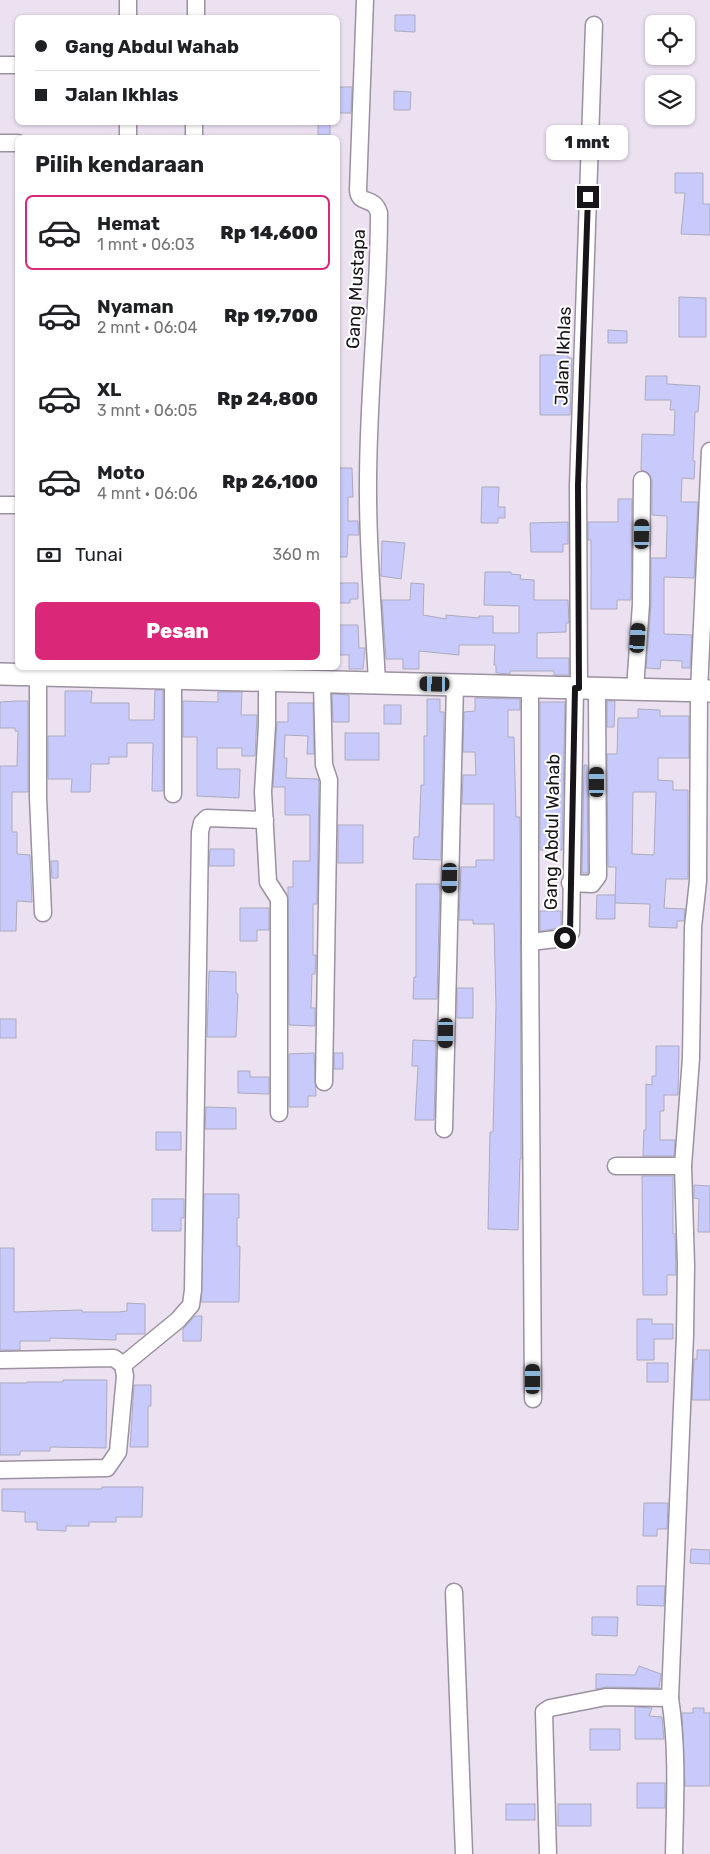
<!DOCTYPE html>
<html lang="id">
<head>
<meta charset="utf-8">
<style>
  :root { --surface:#fff; --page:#f6f6f6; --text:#202124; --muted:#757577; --line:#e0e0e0; --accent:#db2777 }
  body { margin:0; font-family:Rubik,sans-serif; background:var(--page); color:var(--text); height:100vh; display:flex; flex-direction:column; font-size:19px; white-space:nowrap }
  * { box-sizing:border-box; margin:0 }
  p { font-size:16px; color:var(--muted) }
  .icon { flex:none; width:28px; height:28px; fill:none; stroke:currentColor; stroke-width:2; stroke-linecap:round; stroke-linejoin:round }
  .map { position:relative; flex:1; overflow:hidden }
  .panel { position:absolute; left:15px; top:135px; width:325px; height:535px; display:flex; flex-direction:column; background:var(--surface); border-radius:8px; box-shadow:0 1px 4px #0004 }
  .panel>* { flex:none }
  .guide { position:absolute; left:15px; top:15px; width:325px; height:110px; border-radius:8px; box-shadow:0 1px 4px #0004; display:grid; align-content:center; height:110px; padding:0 20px; background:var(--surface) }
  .buttons { position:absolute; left:645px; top:15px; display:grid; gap:10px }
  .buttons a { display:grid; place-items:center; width:50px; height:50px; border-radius:8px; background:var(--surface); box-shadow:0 1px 4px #0004; font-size:25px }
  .end { position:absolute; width:22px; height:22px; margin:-11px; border:6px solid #18151a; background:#fff; box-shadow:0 0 0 2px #fff }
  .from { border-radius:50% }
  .bubble { position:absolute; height:35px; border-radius:8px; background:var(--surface); box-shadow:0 1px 4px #0004; font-size:16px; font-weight:800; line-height:35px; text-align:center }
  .car { position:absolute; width:15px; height:30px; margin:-15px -8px; border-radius:6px; box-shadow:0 0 4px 1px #0007; background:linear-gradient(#222 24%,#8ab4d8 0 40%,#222 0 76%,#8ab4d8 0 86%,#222 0) }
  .guide b { display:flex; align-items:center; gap:18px; height:48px; font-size:19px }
  .guide b+b { border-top:1px solid var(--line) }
  .guide i { width:12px; height:12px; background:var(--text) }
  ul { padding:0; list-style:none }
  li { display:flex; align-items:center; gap:15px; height:75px; margin:0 10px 8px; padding:0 10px; border:2px solid transparent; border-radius:8px }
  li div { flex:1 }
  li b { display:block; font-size:19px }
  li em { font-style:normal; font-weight:800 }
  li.on { border-color:var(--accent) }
  li>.icon { width:45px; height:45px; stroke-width:1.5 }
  h2 { padding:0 20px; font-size:22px; line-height:60px }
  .pay { display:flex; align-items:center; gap:12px; height:55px; padding:0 20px; font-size:19px }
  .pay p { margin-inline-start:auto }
  .primary-button { display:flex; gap:10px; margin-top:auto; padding:10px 20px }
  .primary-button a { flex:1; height:58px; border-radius:8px; background:var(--accent); color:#fff; font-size:20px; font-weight:800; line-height:58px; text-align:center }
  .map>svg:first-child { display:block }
  .building { fill:#c9cafc; stroke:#ababbd; fill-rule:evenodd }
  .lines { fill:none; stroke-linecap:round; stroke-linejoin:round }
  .minor-casing { stroke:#9b91a0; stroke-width:19 }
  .tertiary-casing { stroke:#9b91a0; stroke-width:24 }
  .minor { stroke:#fff; stroke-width:16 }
  .tertiary { stroke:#fff; stroke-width:21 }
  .route { stroke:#18151a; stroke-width:6 }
  .labels { text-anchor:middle; stroke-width:4; stroke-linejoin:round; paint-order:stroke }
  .street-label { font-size:18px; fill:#18151a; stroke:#fff }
</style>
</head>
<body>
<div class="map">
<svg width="710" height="1854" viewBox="0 0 710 1854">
  <rect width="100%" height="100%" fill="#ece1f1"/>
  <g class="building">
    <polygon points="395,15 415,15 415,32 395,31"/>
    <polygon points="338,87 352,87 351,113 338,113"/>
    <polygon points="394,91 411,92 410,110 394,110"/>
    <rect x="318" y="123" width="12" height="12"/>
    <polygon points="675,173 703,173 703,204 710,204 710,235 681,234 685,193 675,193"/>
    <polygon points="679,297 706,298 706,337 679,337"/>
    <polygon points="608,330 627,331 627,343 608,343"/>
    <polygon points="540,355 568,355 568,358 572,358 570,415 540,415"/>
    <polygon points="646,376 667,376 667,384 700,386 698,412 695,412 693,461 695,461 694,479 682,478 681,502 698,502 694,578 664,577 664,634 692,635 690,668 682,668 682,661 661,660 660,669 646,668 651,605 651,558 666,558 667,529 667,516 652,515 652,480 647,472 641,470 642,434 674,435 675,410 670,410 671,400 645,400"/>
    <polygon points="338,468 352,468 353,497 348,497 348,521 358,521 359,535 348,535 347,557 338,557"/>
    <polygon points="482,487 499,487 498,507 505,507 505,518 498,518 498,523 481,523"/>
    <polygon points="618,499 632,499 631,600 617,600 617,609 591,609 591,540 588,540 588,522 618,522"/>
    <polygon points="568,522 568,544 563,544 563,552 531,552 530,523"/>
    <polygon points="382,541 405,543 401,579 381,576"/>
    <polygon points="485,572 511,572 511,574 521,575 520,579 534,580 534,600 568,600 569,623 566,623 566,632 537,633 537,658 569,658 569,675 554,675 554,671 510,671 510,674 496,673 496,665 494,665 495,645 459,645 459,655 419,651 419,669 403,669 403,659 386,659 382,600 410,600 411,583 424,584 423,615 446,619 446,615 479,618 479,616 493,616 493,633 519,633 519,606 484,605"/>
    <polygon points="338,583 358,583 358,599 350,599 350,603 338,603"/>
    <polygon points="338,625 358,625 359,648 365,648 363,669 349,669 349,655 338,655"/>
    <polygon points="155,690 163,690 163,791 152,791 153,743 127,743 127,757 109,757 109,764 91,764 90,792 71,792 72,779 48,779 48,736 65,736 65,691 92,691 91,703 129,703 129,720 154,720"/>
    <polygon points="218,692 242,692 241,715 257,715 255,756 242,756 242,748 217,748 217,769 240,769 239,798 197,796 197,737 183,737 183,701 218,702"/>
    <polygon points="332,694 349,695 349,722 333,722"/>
    <polygon points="475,698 520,699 520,710 508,710 508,737 514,737 516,817 520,817 521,1159 520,1159 518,1230 488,1229 490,1132 493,1132 496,1006 494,924 473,924 473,920 459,920 461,867 476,867 476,860 494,860 494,804 462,804 463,775 476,775 475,752 463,752 464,712 475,711"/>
    <polygon points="427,699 440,699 440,712 444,712 441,860 413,859 414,837 419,837 421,785 424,785 424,736 427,736"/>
    <polygon points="16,701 28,701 28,792 12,792 12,832 17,832 17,854 30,855 32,902 17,901 16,931 0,931 0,766 17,766 18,731 15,731 15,728 0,728 0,702"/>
    <polygon points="607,701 615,701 614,727 607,727"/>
    <polygon points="540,702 565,702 562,850 540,850"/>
    <polygon points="288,703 313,703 314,754 307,754 308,736 285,735 284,758 287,758 286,778 318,779 319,782 317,904 313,904 313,955 316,955 315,974 312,974 311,1008 315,1008 315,1026 289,1025 288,887 293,887 293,861 310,861 310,815 285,815 285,787 273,787 277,722 288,722"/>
    <rect x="384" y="705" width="17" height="19"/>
    <path d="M 638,709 L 660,710 L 660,716 L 689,716 L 689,758 L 658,758 L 658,780 L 673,781 L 673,790 L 688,790 L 688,879 L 666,879 L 664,908 L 685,909 L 684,921 L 677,921 L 677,928 L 649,927 L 650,904 L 615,903 L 616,867 L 608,867 L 607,754 L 617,754 L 618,718 L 638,718 ZM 633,792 L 656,792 L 654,855 L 632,854 Z"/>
    <rect x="345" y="733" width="34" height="27"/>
    <polygon points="584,765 587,765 588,873 582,873"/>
    <rect x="338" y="825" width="25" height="38"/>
    <polygon points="210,849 234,849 234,866 209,866"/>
    <polygon points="51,861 58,861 58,878 52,878"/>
    <polygon points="416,884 440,884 437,999 413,999 414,977 416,977"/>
    <polygon points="597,895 615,895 615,919 596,919"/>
    <polygon points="240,908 269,908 269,930 257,930 257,941 240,941"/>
    <polygon points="540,911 561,911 561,928 540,931"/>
    <polygon points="209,971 236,972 236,993 238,994 236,1037 207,1037"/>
    <rect x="457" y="988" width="16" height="30"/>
    <rect x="0" y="1019" width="16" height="19"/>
    <polygon points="413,1040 436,1041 434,1120 415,1120 418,1066 412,1066"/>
    <polygon points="656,1046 679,1046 678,1095 664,1095 664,1111 660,1111 660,1140 675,1140 674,1156 643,1156 644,1130 646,1130 646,1084 652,1085 652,1076 656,1076"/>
    <polygon points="314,1053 316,1096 308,1096 308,1107 289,1107 289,1054"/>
    <rect x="334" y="1053" width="9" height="16"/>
    <polygon points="238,1071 250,1071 250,1077 269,1077 269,1094 238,1093"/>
    <polygon points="206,1107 236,1108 236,1129 205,1129"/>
    <rect x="156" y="1132" width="25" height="18"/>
    <polygon points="642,1176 673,1176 673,1234 675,1234 676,1275 667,1275 667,1295 643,1295"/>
    <polygon points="694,1185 710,1186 710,1232 698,1232 699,1199 694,1198"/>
    <polygon points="204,1194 239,1194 239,1218 237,1218 237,1246 240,1246 239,1302 201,1302"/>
    <polygon points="152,1199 184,1199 184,1218 181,1218 181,1231 152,1231"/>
    <polygon points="0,1248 14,1248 14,1312 82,1310 82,1312 119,1312 127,1311 127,1303 145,1304 145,1334 116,1334 116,1340 50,1338 50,1341 20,1341 20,1350 0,1350"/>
    <polygon points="195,1316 202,1316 201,1341 183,1341 183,1329"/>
    <polygon points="637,1319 652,1319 652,1324 673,1324 673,1339 654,1339 654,1360 637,1360"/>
    <polygon points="697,1350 710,1350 710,1400 692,1400 694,1359 697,1359"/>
    <rect x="647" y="1363" width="21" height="19"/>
    <polygon points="63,1380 107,1380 106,1448 50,1447 50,1451 20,1451 20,1455 0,1455 0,1383 27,1383 27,1382 63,1382"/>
    <polygon points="134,1385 151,1385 151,1406 148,1406 148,1447 130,1447"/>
    <polygon points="102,1487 143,1487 142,1517 116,1517 116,1522 89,1522 89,1526 66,1526 66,1531 37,1530 37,1522 25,1522 25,1512 2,1511 2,1489 102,1489"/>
    <polygon points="644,1503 668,1503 667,1529 657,1529 657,1536 643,1536"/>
    <polygon points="691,1549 710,1550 710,1564 690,1563"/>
    <polygon points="637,1586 665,1586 664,1606 637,1605"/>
    <polygon points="592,1617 618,1617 617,1636 592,1635"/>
    <polygon points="639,1666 661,1674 659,1688 606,1687 596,1689 596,1674 635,1675"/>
    <polygon points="635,1707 652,1708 649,1716 662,1717 664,1739 635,1739"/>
    <polygon points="693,1708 704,1708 704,1713 710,1713 710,1786 685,1786 682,1713 693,1713"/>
    <rect x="590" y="1729" width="30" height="21"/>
    <rect x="637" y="1783" width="28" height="25"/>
    <rect x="506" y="1804" width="29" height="16"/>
    <rect x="558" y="1804" width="33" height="22"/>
  </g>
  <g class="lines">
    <defs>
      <g id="minor">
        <polyline points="128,0 128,18"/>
        <path d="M 365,0 L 358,190 C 359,206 374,195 379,213 C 379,307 367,400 368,494 C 368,557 374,620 377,683"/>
        <polyline points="196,18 196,0"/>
        <polyline points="0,65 18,65"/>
        <polyline points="128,122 128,138"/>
        <polyline points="194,138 194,122"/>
        <polyline points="0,143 18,143"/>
        <polyline points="0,505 18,505"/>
        <polyline points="38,668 38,797 43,913"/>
        <polyline points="267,668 267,725 263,792 268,882 279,899 279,1113"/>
        <polyline points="173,678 173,794"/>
        <polyline points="322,682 324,765 329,780 324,1082"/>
        <polyline points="530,687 530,942 533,1399"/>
        <polyline points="579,688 578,485 594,25"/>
        <polyline points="635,689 641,604 642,480"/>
        <polyline points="570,883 592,884 598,876 597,688"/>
        <polyline points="530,942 565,938 571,932 575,688"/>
        <polyline points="444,1129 455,685"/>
        <polyline points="616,1166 683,1166"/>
        <polyline points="0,1360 114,1358 123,1365 125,1376 118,1452 107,1468 0,1470"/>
        <polyline points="123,1365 178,1320 191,1305 193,1290 200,832 202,823 207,818 265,820"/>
        <polyline points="454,1592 464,1854"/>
        <polyline points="548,1854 544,1712 550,1708 606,1697 670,1698"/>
        <path d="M 674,1854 C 675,1802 678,1750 670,1698 L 685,1335 L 686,1265 L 683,1166 L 691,1058 L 693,927 L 698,881 L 699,691 L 710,451"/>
      </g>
      <polyline id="tertiary" points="0,674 710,691"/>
    </defs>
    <use href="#minor" class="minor-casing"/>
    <use href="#tertiary" class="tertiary-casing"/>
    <use href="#minor" class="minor"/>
    <use href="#tertiary" class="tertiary"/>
  </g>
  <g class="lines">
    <polyline class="route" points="565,938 570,932 575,688 579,688 578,485 588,197"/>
  </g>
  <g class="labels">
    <g class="street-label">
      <text transform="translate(356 289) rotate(-87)" y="6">Gang Mustapa</text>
      <text transform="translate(563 356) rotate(-88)" y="6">Jalan Ikhlas</text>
      <text transform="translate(552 832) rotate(-89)" y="6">Gang Abdul Wahab</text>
    </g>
  </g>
</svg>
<div class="buttons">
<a><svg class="icon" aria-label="locate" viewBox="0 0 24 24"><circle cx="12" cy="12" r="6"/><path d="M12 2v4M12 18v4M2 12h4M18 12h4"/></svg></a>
<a><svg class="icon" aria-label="layers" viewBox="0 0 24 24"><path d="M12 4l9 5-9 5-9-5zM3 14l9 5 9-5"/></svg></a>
</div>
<i class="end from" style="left:565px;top:938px"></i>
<i class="end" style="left:588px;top:197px"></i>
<div class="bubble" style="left:546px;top:125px;width:82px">1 mnt</div>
<i class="car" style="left:642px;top:534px;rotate:1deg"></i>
<i class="car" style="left:638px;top:638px;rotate:4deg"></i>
<i class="car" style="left:435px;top:684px;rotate:271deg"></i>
<i class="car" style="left:597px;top:782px;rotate:0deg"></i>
<i class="car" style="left:450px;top:878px;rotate:181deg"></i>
<i class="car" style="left:446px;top:1033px;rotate:181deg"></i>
<i class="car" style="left:533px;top:1379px;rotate:0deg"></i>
<div class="guide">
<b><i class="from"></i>Gang Abdul Wahab</b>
<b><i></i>Jalan Ikhlas</b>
</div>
<section class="panel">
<h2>Pilih kendaraan</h2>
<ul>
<li class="on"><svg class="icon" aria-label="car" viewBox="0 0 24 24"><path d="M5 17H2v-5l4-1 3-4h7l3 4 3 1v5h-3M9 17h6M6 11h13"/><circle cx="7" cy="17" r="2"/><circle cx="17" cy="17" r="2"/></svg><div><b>Hemat</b><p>1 mnt · 06:03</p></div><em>Rp 14,600</em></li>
<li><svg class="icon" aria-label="car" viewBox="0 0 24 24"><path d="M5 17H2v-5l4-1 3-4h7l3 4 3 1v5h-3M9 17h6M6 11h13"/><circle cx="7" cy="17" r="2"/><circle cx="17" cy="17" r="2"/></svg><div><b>Nyaman</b><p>2 mnt · 06:04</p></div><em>Rp 19,700</em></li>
<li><svg class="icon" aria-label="car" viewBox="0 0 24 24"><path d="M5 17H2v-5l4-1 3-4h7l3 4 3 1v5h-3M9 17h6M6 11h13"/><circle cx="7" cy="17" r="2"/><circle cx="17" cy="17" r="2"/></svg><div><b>XL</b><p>3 mnt · 06:05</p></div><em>Rp 24,800</em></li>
<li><svg class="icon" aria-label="car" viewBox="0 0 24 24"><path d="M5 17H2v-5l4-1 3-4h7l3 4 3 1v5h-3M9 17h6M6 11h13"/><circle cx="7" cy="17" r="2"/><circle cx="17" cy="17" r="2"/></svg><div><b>Moto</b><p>4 mnt · 06:06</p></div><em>Rp 26,100</em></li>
</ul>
<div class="pay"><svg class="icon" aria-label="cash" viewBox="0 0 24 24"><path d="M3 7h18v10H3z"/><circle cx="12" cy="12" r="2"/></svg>Tunai<p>360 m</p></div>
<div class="primary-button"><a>Pesan</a></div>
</section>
</div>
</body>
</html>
